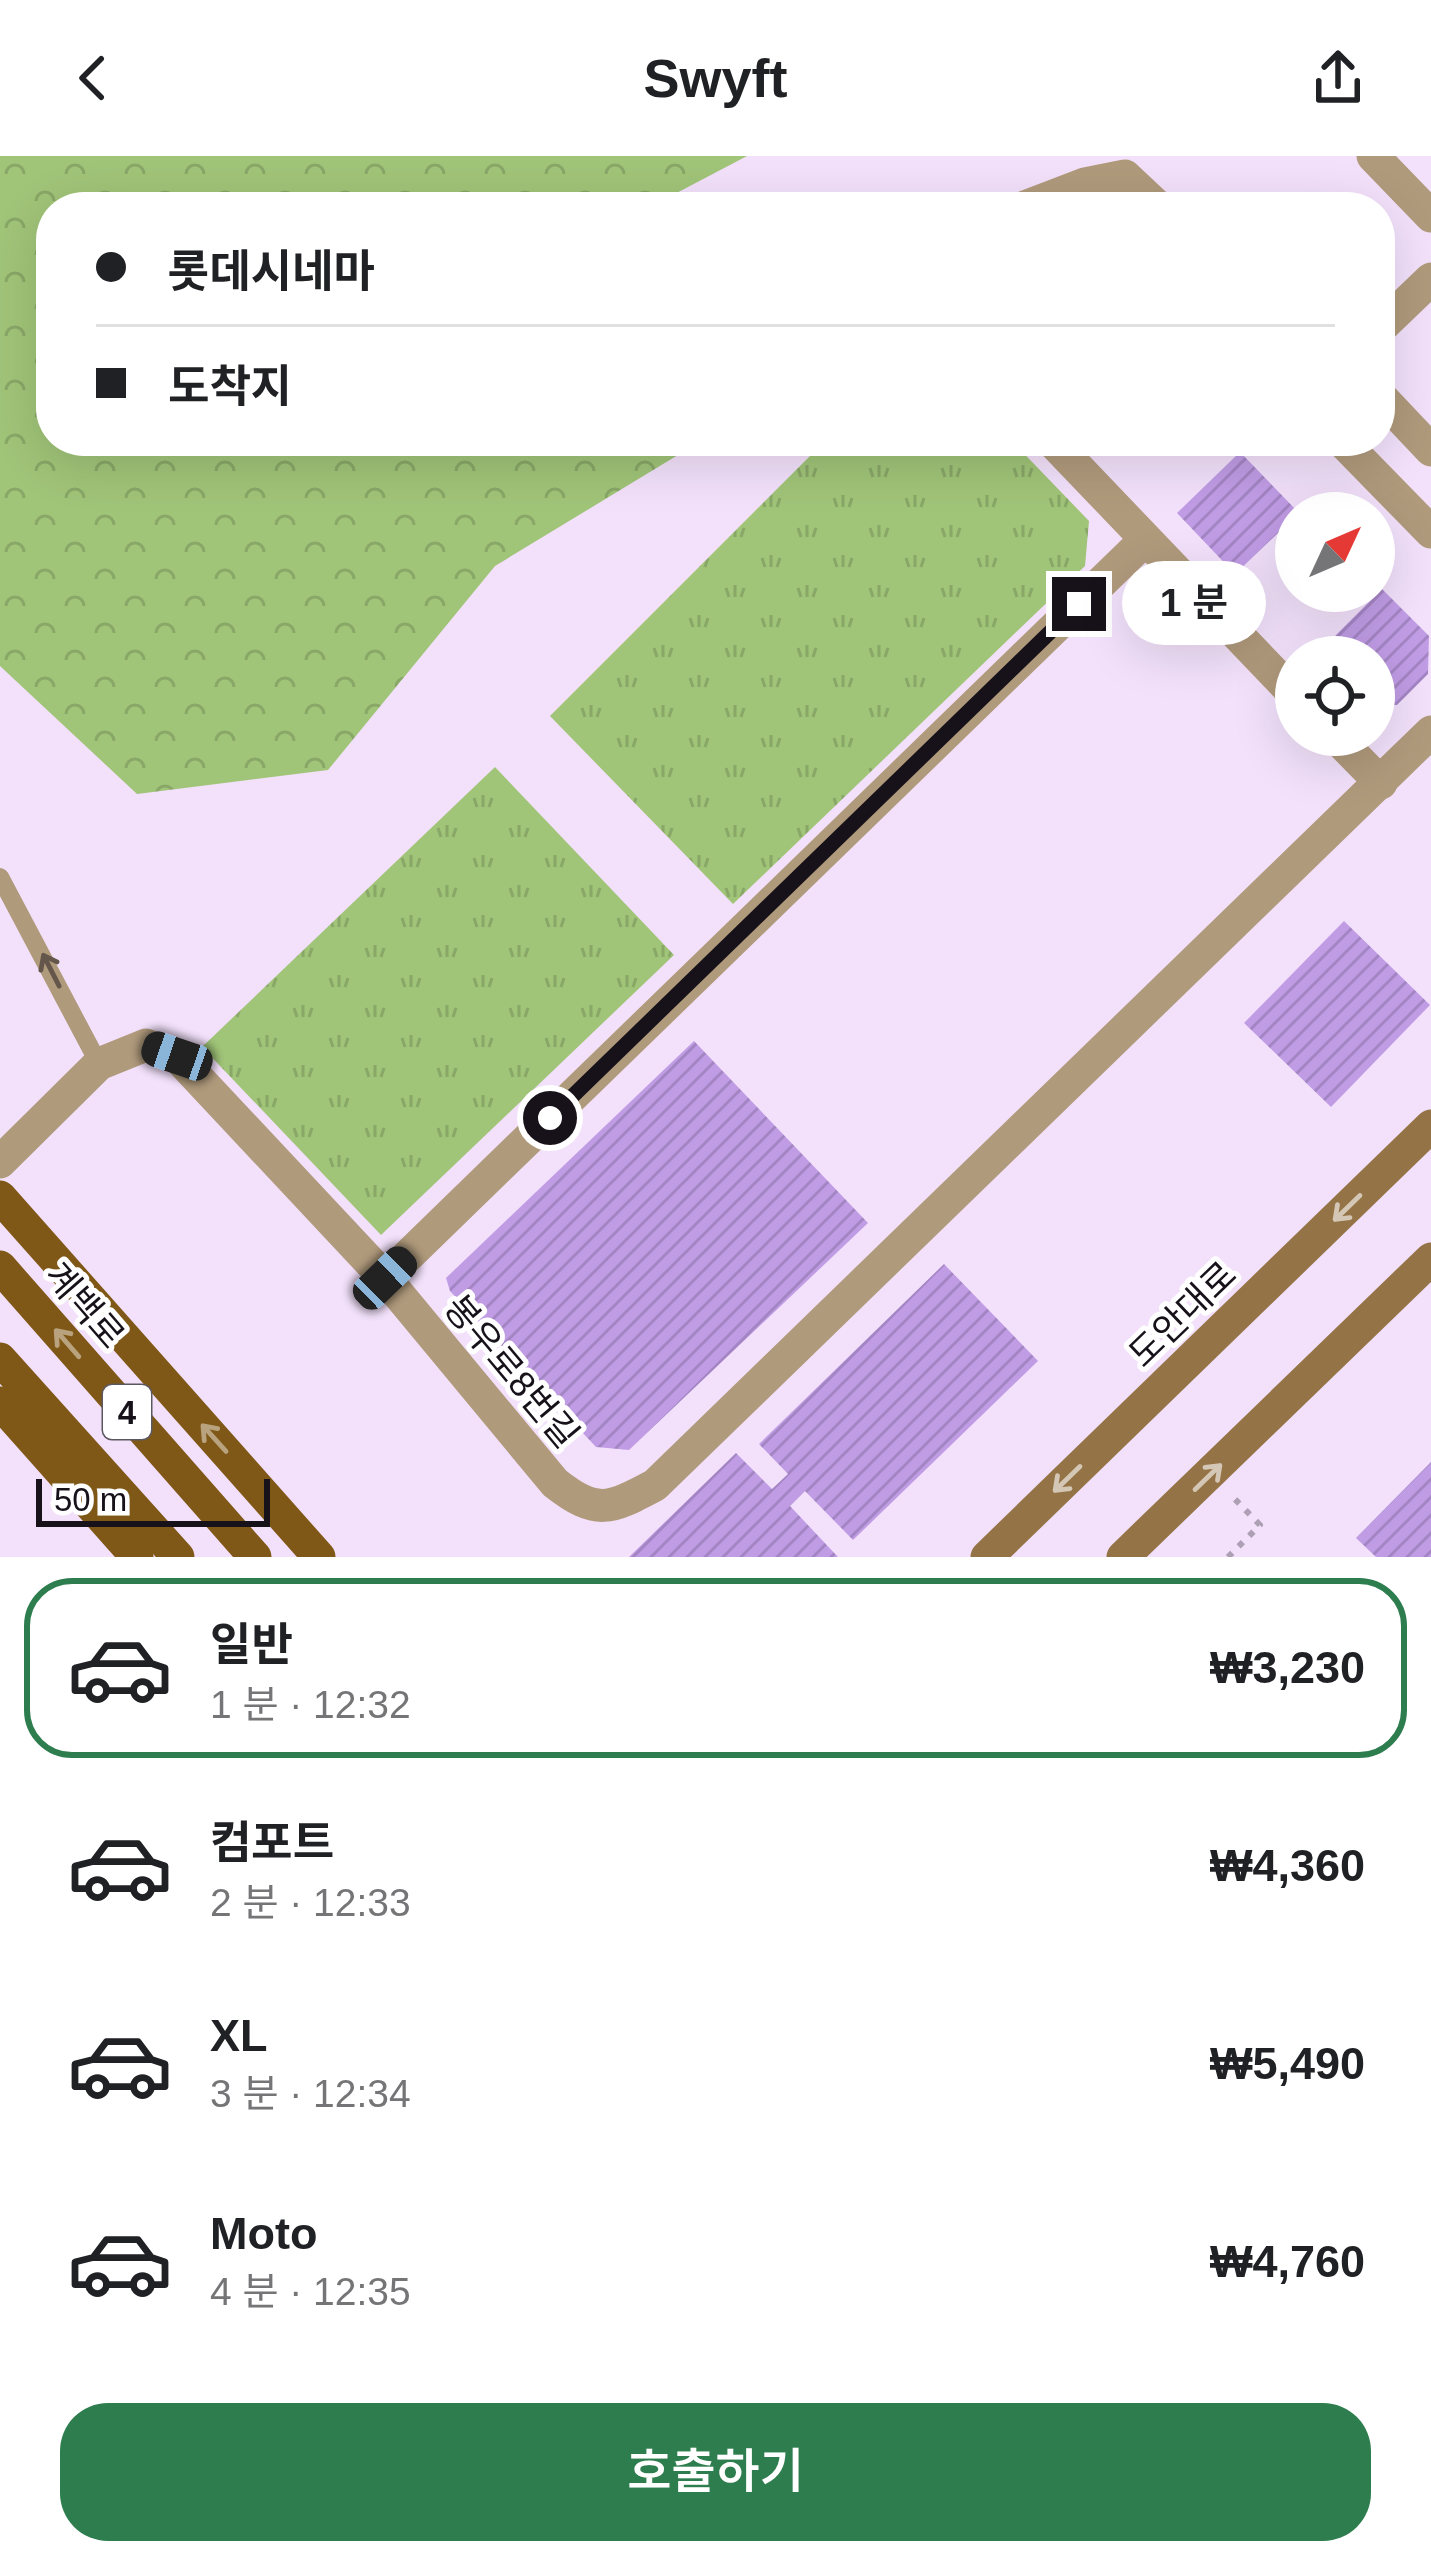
<!DOCTYPE html>
<html lang="ko">
<head>
<meta charset="utf-8">
<style>
  :root { --surface:#fff; --page:#f6f6f6; --text:#202124; --muted:#757577; --line:#e0e0e0; --accent:#2d7d4e }
  body { margin:0; font-family:Helvetica,"Noto Sans KR",sans-serif; background:var(--page); color:var(--text); height:100vh; display:flex; flex-direction:column; font-size:45px; white-space:nowrap }
  * { box-sizing:border-box; margin:0 }
  p { font-size:39px; color:var(--muted) }
  .icon { flex:none; width:66px; height:66px; fill:none; stroke:currentColor; stroke-width:2; stroke-linecap:round; stroke-linejoin:round }
  .map { position:relative; height:1401px; overflow:hidden }
  .panel { display:flex; flex-direction:column; background:var(--surface); flex:1 }
  .panel>* { flex:none }
  .banner { position:absolute; left:36px; top:36px; width:1359px; height:264px; border-radius:48px; box-shadow:0 12px 48px #0002; display:grid; align-content:center; height:264px; padding:0 60px; background:var(--surface) }
  .needle { width:78px; rotate:46deg }
  .fabs { position:absolute; left:1275px; top:336px; display:grid; gap:24px }
  .fabs a { display:grid; place-items:center; width:120px; height:120px; border-radius:50%; background:var(--surface); box-shadow:0 12px 48px #0002; font-size:60px }
  .scale { position:absolute; left:36px; bottom:30px; width:234px; box-sizing:border-box; padding-left:12px; border:6px solid #17111a; border-top:0; font-size:33px; line-height:42px; white-space:nowrap; color:#17111a; -webkit-text-stroke:9px #fff; paint-order:stroke }
  .end { position:absolute; width:54px; height:54px; margin:-27px; border:15px solid #17111a; background:#fff; box-shadow:0 0 0 6px #fff }
  .from { border-radius:50% }
  .bubble { position:absolute; height:84px; border-radius:42px; background:var(--surface); box-shadow:0 12px 48px #0002; font-size:39px; font-weight:600; line-height:84px; text-align:center }
  .car { position:absolute; width:36px; height:72px; margin:-36px -18px; border-radius:15px; box-shadow:0 0 9px 3px #0007; background:linear-gradient(#222 24%,#8ab4d8 0 40%,#222 0 76%,#8ab4d8 0 86%,#222 0) }
  .banner b { display:flex; align-items:center; gap:42px; height:114px; font-size:45px }
  .banner b+b { border-top:3px solid var(--line) }
  .banner i { width:30px; height:30px; background:var(--text) }
  ul { padding:21px 0 0; list-style:none }
  li { display:flex; align-items:center; gap:36px; height:180px; margin:0 24px 18px; padding:0 36px; border:6px solid transparent; border-radius:48px }
  li div { flex:1 }
  li b { display:block; font-size:45px }
  li em { font-style:normal; font-weight:600 }
  li.active { border-color:var(--accent) }
  li>.icon { width:108px; height:108px; stroke-width:1.5 }
  .primary-button { display:flex; gap:24px; margin-top:auto; padding:24px 60px }
  .primary-button a { flex:1; height:138px; border-radius:48px; background:var(--accent); color:#fff; font-size:48px; font-weight:600; line-height:138px; text-align:center }
  header { display:flex; justify-content:space-between; align-items:center; height:156px; padding:0 60px; background:var(--surface); font-size:54px; font-weight:600 }
  .map>svg:first-child { display:block }
  .grass { fill:url(#grass-tufts) }
  .forest { fill:url(#forest-crowns) }
  .building { fill:url(#building-hatch) }
  .lines { fill:none; stroke-linecap:round; stroke-linejoin:round }
  .path { stroke:#ad9fb4; stroke-width:6; stroke-dasharray:6 9; stroke-linecap:butt }
  .service { stroke:#b09a7c; stroke-width:18 }
  .minor { stroke:#b09a7c; stroke-width:33 }
  .secondary { stroke:#947446; stroke-width:33 }
  .primary { stroke:#7f5817; stroke-width:33 }
  .oneway { stroke:#64564b }
  .oneway2 { stroke:#d4c7b5 }
  .oneway3 { stroke:#b9a37f }
  .route { stroke:#17111a; stroke-width:15 }
  .labels { text-anchor:middle; stroke-width:10; stroke-linejoin:round; paint-order:stroke }
  .shield { fill:#fff; stroke:#5d585f; stroke-width:3 }
  .shield-label { font-size:33px; font-weight:bold; fill:#17111a }
  .street-label { font-size:36px; fill:#17111a; stroke:#fff }
</style>
</head>
<body>
<header><svg class="icon" aria-label="back" viewBox="0 0 24 24"><path d="M15 5l-7 7 7 7"/></svg>Swyft<svg class="icon" aria-label="share" viewBox="0 0 24 24"><path d="M12 15V3M7 8l5-5 5 5M5 13v7h14v-7"/></svg></header>
<div class="map">
<svg width="1431" height="1401" viewBox="0 0 1431 1401">
  <defs>
    <pattern id="grass-tufts" width="24" height="20" patternUnits="userSpaceOnUse" patternTransform="scale(3)"><rect width="24" height="20" fill="#a0c478"/><path d="M3 7l-1-3M5 7V3M7 7l1-3M15 17l-1-3M17 17v-4M19 17l1-3" fill="none" stroke="#89a767"/></pattern>
    <pattern id="forest-crowns" width="20" height="18" patternUnits="userSpaceOnUse" patternTransform="scale(3)"><rect width="20" height="18" fill="#a0c478"/><path d="M2 6a3 3 0 1 1 6 0M12 15a3 3 0 1 1 6 0" fill="none" stroke="#89a767"/></pattern>
    <pattern id="building-hatch" width="6" height="6" patternUnits="userSpaceOnUse" patternTransform="scale(3)"><rect width="6" height="6" fill="#c09ce5"/><path d="M-1 1l2-2M0 6l6-6M5 7l2-2" fill="none" stroke="#a485c4"/></pattern>
  </defs>
  <rect width="100%" height="100%" fill="#f3e1fb"/>
  <g class="grass">
    <polygon points="825,285 1012,285 1089,365 1085,410 733,748 550,560"/>
    <polygon points="495,611 674,799 381,1079 202,891"/>
  </g>
  <polygon class="forest" points="0,0 747,0 650,51 51,51 51,285 701,285 495,410 328,614 137,638 0,510"/>
  <g class="building">
    <polygon points="1240,296 1299,357 1235,418 1177,357"/>
    <polygon points="1382,433 1429,480 1428,518 1397,549 1374,548 1374,501 1314,501"/>
    <polygon points="1344,765 1430,849 1331,951 1244,867"/>
    <polygon points="694,885 868,1067 629,1294 596,1291 450,1135 446,1122"/>
    <polygon points="944,1108 1038,1205 853,1384 805,1335 790,1350 838,1401 629,1401 736,1297 772,1333 788,1318 759,1288"/>
    <polygon points="1431,1306 1431,1401 1376,1401 1356,1382"/>
  </g>
  <g class="lines">
    <polyline class="path" points="1228,1401 1260,1369 1230,1338"/>
    <polyline class="service" points="0,721 99,908"/>
    <g class="minor">
      <polyline points="1373,0 1431,60"/>
      <polyline points="1025,51 1085,28 1125,20 1158,51"/>
      <polyline points="1380,172 1431,123"/>
      <polyline points="1380,240 1431,294"/>
      <polyline points="1052,285 1296,540"/>
      <polyline points="1342,285 1431,376"/>
      <polyline points="1334,579 1381,627"/>
      <path d="M 0,1006 L 99,908 L 146,889 L 177,900 L 385,1122 L 555,1327 C 597,1360 610,1353 655,1329 L 1431,576"/>
      <polyline points="385,1122 1145,384"/>
    </g>
    <g class="secondary">
      <polyline points="987,1401 1431,970"/>
      <polyline points="1123,1401 1431,1103"/>
    </g>
    <g class="primary">
      <polyline points="0,1041 319,1401"/>
      <polyline points="0,1111 255,1401"/>
      <polyline points="0,1203 178,1401"/>
      <polyline points="0,1247 137,1401"/>
    </g>
  </g>
  <defs><path id="oneway-shaft" d="M-6 0H5M1.5-3L5.5 0L1.5 3" fill="none" stroke-width="1.6" stroke-linecap="round" stroke-linejoin="round" transform="scale(3)"/></defs>
  <use class="oneway" href="#oneway-shaft" transform="translate(51 814) rotate(-117)"/>
  <g class="oneway2">
    <use href="#oneway-shaft" transform="translate(1347 1052) rotate(136)"/>
    <use href="#oneway-shaft" transform="translate(1208 1321) rotate(-44)"/>
    <use href="#oneway-shaft" transform="translate(1067 1323) rotate(136)"/>
  </g>
  <g class="oneway3">
    <use href="#oneway-shaft" transform="translate(67 1187) rotate(-131)"/>
    <use href="#oneway-shaft" transform="translate(214 1282) rotate(-132)"/>
  </g>
  <g class="lines">
    <polyline class="route" points="550,962 1079,448"/>
  </g>
  <g class="labels">
    <rect class="shield" x="103" y="1229" width="48" height="54" rx="9"/>
    <g class="shield-label">
      <text x="127" y="1268">4</text>
    </g>
    <g class="street-label">
      <text transform="translate(85 1149) rotate(49)" y="13">계백로</text>
      <text transform="translate(1182 1158) rotate(-44)" y="13">도안대로</text>
      <text transform="translate(512 1215) rotate(50)" y="13">봉우로8번길</text>
    </g>
  </g>
</svg>
<div class="fabs">
<a><svg class="needle" viewBox="-14 -14 28 28"><path d="M0-13l5 13h-10z" fill="#e53935"/><path d="M0 13l5-13h-10z" fill="#757577"/></svg></a>
<a><svg class="icon" aria-label="locate" viewBox="0 0 24 24"><circle cx="12" cy="12" r="6"/><path d="M12 2v4M12 18v4M2 12h4M18 12h4"/></svg></a>
</div>
<div class="scale">50 m</div>
<i class="end from" style="left:550px;top:962px"></i>
<i class="end" style="left:1079px;top:448px"></i>
<div class="bubble" style="left:1122px;top:405px;width:144px">1 분</div>
<i class="car" style="left:177px;top:900px;rotate:289deg"></i>
<i class="car" style="left:385px;top:1122px;rotate:46deg"></i>
<div class="banner">
<b><i class="from"></i>롯데시네마</b>
<b><i></i>도착지</b>
</div>
</div>
<section class="panel">
<ul>
<li class="active"><svg class="icon" aria-label="car" viewBox="0 0 24 24"><path d="M5 17H2v-5l4-1 3-4h7l3 4 3 1v5h-3M9 17h6M6 11h13"/><circle cx="7" cy="17" r="2"/><circle cx="17" cy="17" r="2"/></svg><div><b>일반</b><p>1 분 · 12:32</p></div><em>₩3,230</em></li>
<li><svg class="icon" aria-label="car" viewBox="0 0 24 24"><path d="M5 17H2v-5l4-1 3-4h7l3 4 3 1v5h-3M9 17h6M6 11h13"/><circle cx="7" cy="17" r="2"/><circle cx="17" cy="17" r="2"/></svg><div><b>컴포트</b><p>2 분 · 12:33</p></div><em>₩4,360</em></li>
<li><svg class="icon" aria-label="car" viewBox="0 0 24 24"><path d="M5 17H2v-5l4-1 3-4h7l3 4 3 1v5h-3M9 17h6M6 11h13"/><circle cx="7" cy="17" r="2"/><circle cx="17" cy="17" r="2"/></svg><div><b>XL</b><p>3 분 · 12:34</p></div><em>₩5,490</em></li>
<li><svg class="icon" aria-label="car" viewBox="0 0 24 24"><path d="M5 17H2v-5l4-1 3-4h7l3 4 3 1v5h-3M9 17h6M6 11h13"/><circle cx="7" cy="17" r="2"/><circle cx="17" cy="17" r="2"/></svg><div><b>Moto</b><p>4 분 · 12:35</p></div><em>₩4,760</em></li>
</ul>
<div class="primary-button"><a>호출하기</a></div>
</section>
</body>
</html>
